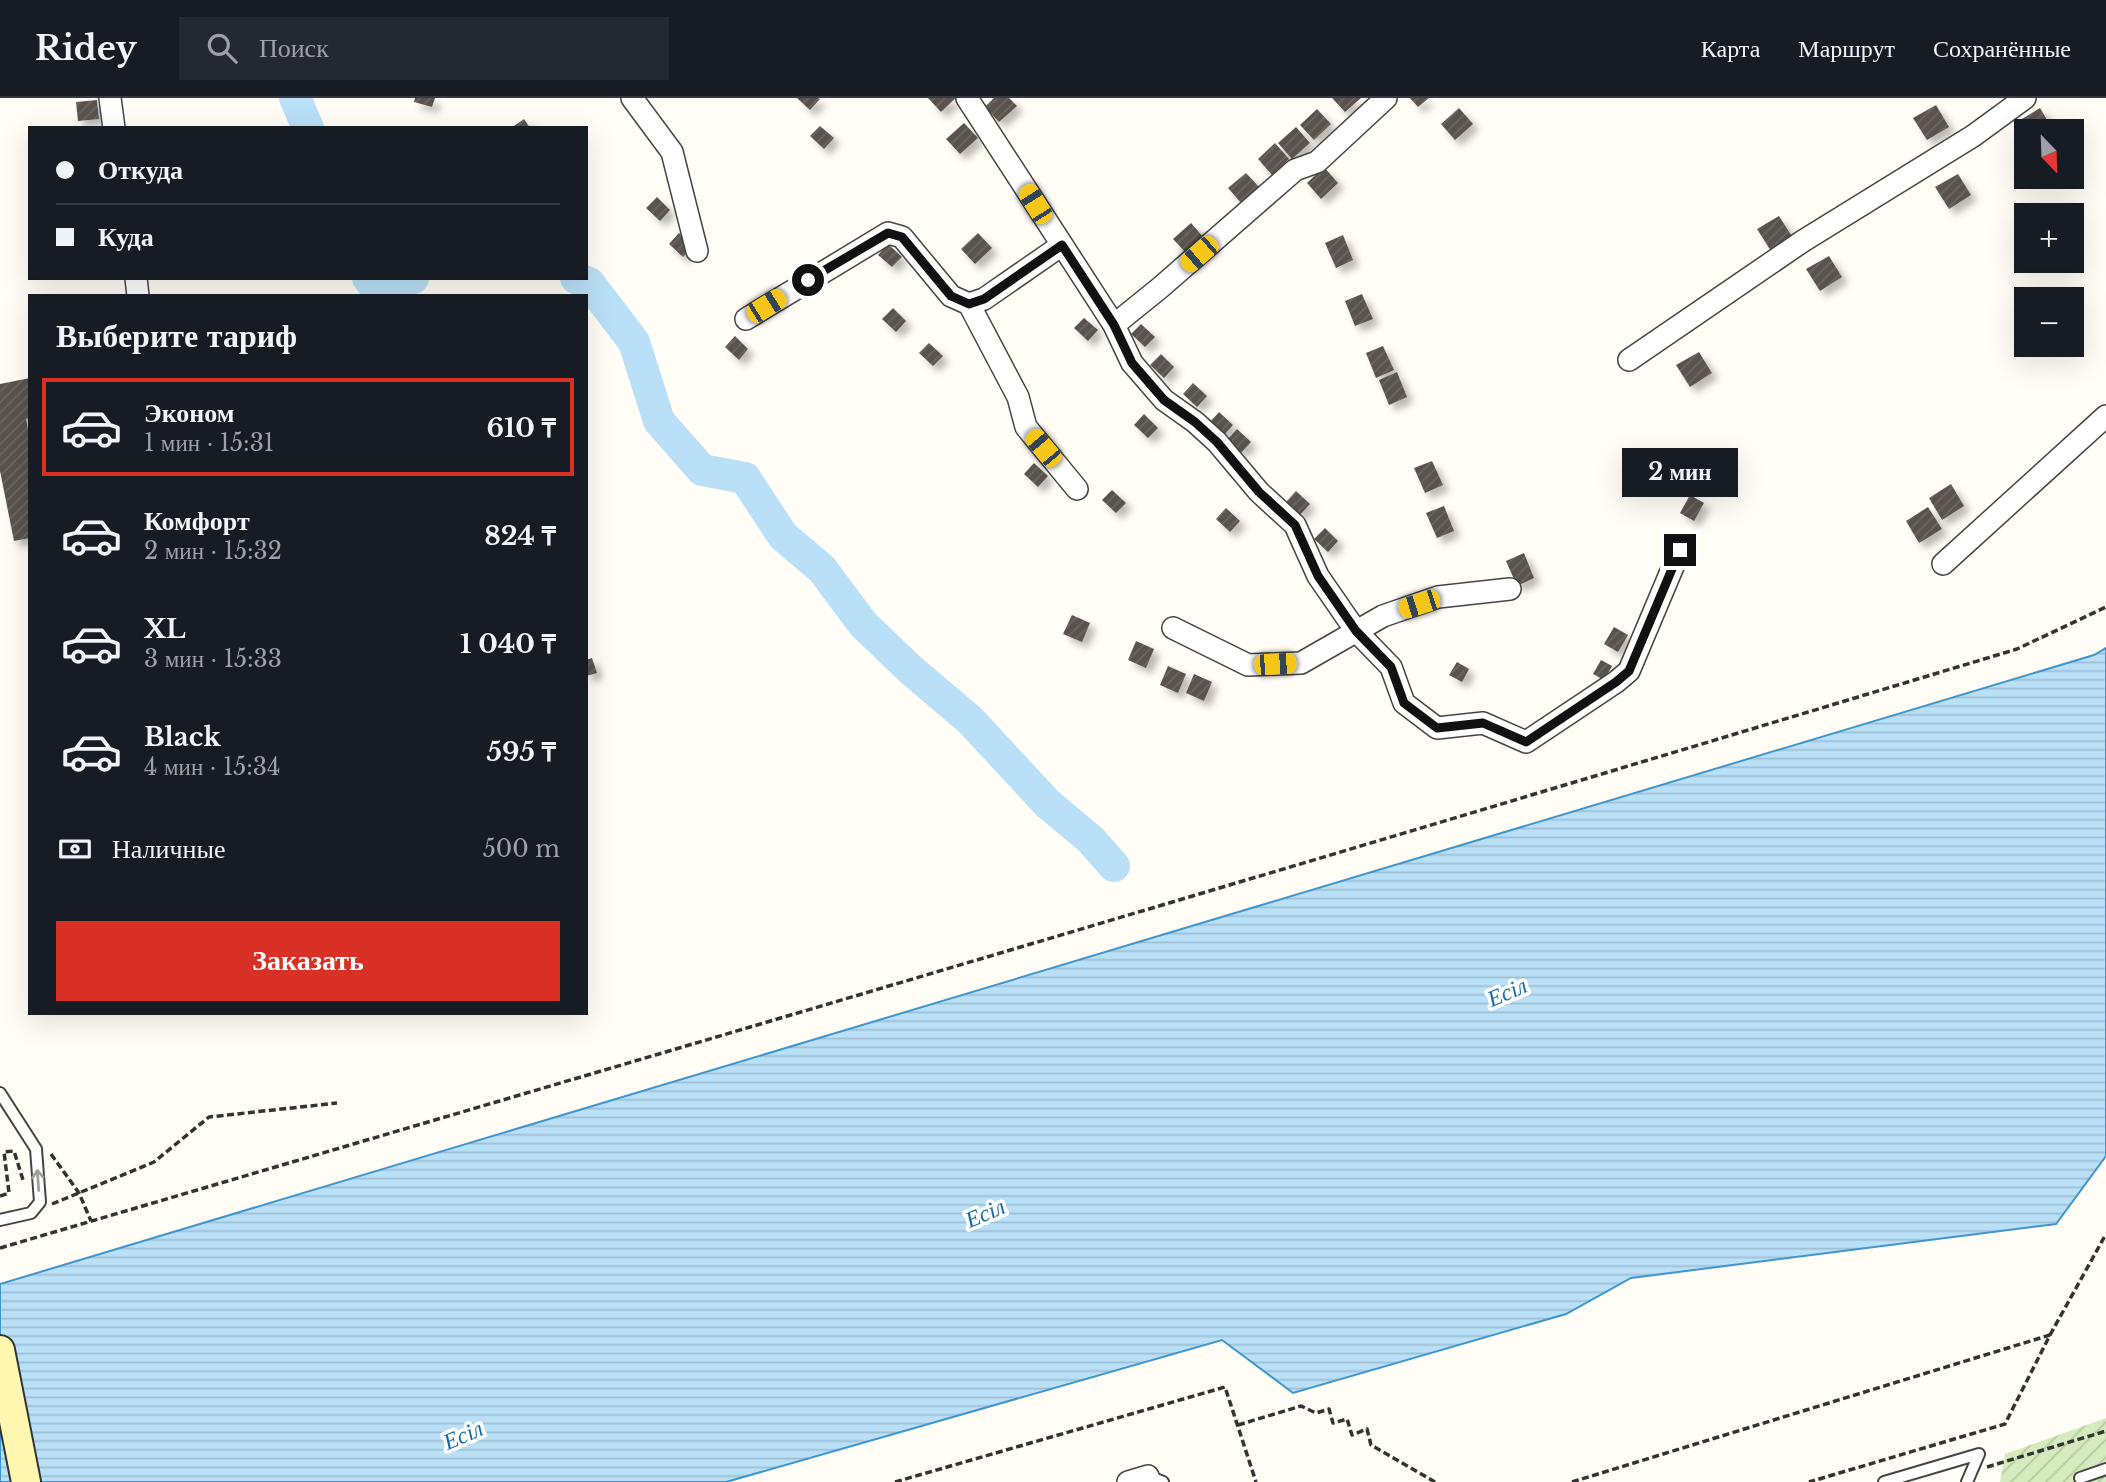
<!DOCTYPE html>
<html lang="ru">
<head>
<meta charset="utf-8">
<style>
  :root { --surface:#171b24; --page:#242831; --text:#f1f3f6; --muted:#9ea1a6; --line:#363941; --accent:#d93025 }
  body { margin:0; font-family:"Libre Baskerville",serif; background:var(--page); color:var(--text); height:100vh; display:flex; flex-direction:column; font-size:26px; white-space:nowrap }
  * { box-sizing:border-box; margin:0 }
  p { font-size:23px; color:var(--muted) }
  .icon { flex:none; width:38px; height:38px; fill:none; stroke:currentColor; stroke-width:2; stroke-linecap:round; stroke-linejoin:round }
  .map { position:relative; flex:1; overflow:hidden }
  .sheet { position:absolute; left:28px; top:196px; width:560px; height:721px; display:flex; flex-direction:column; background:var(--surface); border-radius:0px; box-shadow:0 7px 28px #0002 }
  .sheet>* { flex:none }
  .guide { position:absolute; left:28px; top:28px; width:560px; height:154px; border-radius:0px; box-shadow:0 7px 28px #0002; display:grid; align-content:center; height:154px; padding:0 28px; background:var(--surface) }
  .needle { width:46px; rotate:157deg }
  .fabs { position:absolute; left:2014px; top:21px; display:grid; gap:14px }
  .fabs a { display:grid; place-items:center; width:70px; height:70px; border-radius:0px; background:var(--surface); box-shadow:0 7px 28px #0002; font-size:35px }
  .end { position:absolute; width:32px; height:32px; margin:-16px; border:9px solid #111; background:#fff; box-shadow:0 0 0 4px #fff }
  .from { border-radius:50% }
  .bubble { position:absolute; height:49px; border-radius:0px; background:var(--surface); box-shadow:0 7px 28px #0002; font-size:23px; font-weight:700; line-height:49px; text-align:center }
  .car { position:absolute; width:21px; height:42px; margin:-21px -10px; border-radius:9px; box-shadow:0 0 5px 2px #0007; background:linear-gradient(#f5c518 24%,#345 0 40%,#f5c518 0 76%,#345 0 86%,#f5c518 0) }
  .guide b { display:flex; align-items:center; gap:24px; height:66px; font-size:26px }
  .guide b+b { border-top:2px solid var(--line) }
  .guide i { width:18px; height:18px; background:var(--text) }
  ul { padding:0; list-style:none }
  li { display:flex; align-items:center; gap:21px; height:98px; margin:0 14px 10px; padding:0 14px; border:4px solid transparent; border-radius:0px }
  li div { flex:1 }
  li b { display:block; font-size:26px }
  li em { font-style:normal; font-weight:700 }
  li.selected { border-color:var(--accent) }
  li>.icon { width:63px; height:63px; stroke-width:1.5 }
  h2 { padding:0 28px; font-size:32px; line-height:84px }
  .pay { display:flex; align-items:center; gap:18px; height:77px; padding:0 28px; font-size:26px }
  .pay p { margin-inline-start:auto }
  .cta { display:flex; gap:14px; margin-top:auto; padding:14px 28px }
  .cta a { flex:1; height:80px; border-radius:0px; background:var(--accent); color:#fff; font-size:28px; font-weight:700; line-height:80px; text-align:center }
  header { display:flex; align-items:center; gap:42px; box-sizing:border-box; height:98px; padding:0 35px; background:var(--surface); border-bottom:2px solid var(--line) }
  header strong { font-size:33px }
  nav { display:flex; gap:38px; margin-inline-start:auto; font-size:24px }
  .search { width:490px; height:63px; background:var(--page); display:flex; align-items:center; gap:18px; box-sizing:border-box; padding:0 24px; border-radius:0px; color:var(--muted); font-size:26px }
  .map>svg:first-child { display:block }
  .garden { fill:url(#garden-furrows) }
  .water { fill:url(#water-rules); stroke:#3f96cf; stroke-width:2 }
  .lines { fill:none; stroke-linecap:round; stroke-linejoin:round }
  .river { stroke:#b9e0f7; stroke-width:32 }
  .building { fill:url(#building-hatch); filter:url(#shadow) }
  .lane-casing { stroke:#444; stroke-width:14 }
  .street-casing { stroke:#444; stroke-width:24 }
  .secondary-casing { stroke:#333; stroke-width:32 }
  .path { stroke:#333; stroke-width:3.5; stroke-dasharray:7 3.5; stroke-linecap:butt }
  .lane { stroke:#fff; stroke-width:10 }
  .street { stroke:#fff; stroke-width:21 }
  .secondary { stroke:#fff6b0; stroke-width:28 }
  .oneway { stroke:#a0a0a0 }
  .route { stroke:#111; stroke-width:9 }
  .labels { text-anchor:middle; stroke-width:7; stroke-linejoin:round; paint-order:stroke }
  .water-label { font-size:23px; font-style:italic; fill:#1768a6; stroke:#fff }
</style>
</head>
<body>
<header>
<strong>Ridey</strong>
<div class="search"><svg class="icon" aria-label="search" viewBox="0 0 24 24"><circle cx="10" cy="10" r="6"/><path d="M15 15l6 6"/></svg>Поиск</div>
<nav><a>Карта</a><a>Маршрут</a><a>Сохранённые</a></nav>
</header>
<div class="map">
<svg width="2106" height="1384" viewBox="0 0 2106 1384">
  <defs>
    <pattern id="garden-furrows" width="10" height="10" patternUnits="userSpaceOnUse" patternTransform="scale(1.75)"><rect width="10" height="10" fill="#d5ebbd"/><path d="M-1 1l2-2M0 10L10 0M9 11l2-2" fill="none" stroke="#b6c8a1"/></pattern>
    <pattern id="water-rules" width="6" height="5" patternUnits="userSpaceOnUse" patternTransform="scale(1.75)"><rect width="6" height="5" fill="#b9e0f7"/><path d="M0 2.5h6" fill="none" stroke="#9ebfd3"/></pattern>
    <pattern id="building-hatch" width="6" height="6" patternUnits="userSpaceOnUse" patternTransform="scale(1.75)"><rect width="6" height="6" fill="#5a524d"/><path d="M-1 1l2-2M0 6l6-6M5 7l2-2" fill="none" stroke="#6d6662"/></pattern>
    <filter id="shadow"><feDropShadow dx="6" dy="6" stdDeviation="3.5" flood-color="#0004"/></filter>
  </defs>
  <rect width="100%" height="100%" fill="#fffdf5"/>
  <polygon class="garden" points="2106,1320 2106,1384 2000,1384 2005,1356"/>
  <polygon class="water" points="2106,550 2106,1058 2056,1126 1631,1180 1566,1216 1293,1295 1222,1242 726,1384 0,1384 0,1186 2094,557"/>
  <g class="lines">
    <g class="river">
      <polyline points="295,0 308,30"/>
      <polyline points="368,180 377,192 413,180"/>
      <polyline points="576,180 589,185 634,244 659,323 702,372 745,380 783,438 822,471 863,526 911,572 970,622 1048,706 1090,741 1114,768"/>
    </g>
  </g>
  <g class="building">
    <polygon points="415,0 435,0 432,9 414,4"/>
    <polygon points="797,0 818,0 820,1 810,12"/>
    <polygon points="928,0 956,0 941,14"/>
    <polygon points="994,0 1009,0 1017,8 999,24 985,9"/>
    <polygon points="1332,0 1361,0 1345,14"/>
    <polygon points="1410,0 1429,0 1418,9"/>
    <polygon points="97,2 99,21 78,23 76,4"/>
    <polygon points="1936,7 1949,29 1927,42 1913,20"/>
    <polygon points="1459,10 1473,26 1455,42 1441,26"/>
    <polygon points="2040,10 2053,32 2026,33 2026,39 2017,24"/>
    <polygon points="1317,11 1331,26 1314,42 1300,27"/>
    <polygon points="524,21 530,30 511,30"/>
    <polygon points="964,25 978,40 960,56 946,41"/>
    <polygon points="820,28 834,40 824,51 810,38"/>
    <polygon points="1296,29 1310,45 1292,61 1278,45"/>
    <polygon points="1275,45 1289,61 1272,77 1258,61"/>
    <polygon points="1324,69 1338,85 1321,101 1307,85"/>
    <polygon points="1246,75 1260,90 1242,106 1228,90"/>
    <polygon points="1958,76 1971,97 1949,111 1935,89"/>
    <polygon points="657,99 670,112 660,123 646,110"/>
    <polygon points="1779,118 1793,140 1771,153 1757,131"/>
    <polygon points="1191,125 1205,141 1187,156 1173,141"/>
    <polygon points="679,135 693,148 683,159 669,146"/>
    <polygon points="978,135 992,150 975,166 961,151"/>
    <polygon points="1343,137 1353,162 1336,170 1325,145"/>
    <polygon points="888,146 902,159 892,169 878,157"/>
    <polygon points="1829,158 1842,179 1820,193 1806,171"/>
    <polygon points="1362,196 1373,221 1355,228 1345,203"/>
    <polygon points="893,210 906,223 896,234 882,221"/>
    <polygon points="1084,220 1098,232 1088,243 1074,230"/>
    <polygon points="1141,226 1155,239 1145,249 1131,236"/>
    <polygon points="735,238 748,251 739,262 725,249"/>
    <polygon points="929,245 943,258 933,268 919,255"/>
    <polygon points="1383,248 1394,272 1376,280 1366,255"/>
    <polygon points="1699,254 1712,275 1690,289 1676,267"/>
    <polygon points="1161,256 1174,269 1164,280 1150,267"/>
    <polygon points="1397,274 1407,299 1389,307 1379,282"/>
    <polygon points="30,280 30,320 26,321 30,342 30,440 14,443 0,373 0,286"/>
    <polygon points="1193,285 1207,298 1197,309 1183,296"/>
    <polygon points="1219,314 1233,327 1223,338 1209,325"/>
    <polygon points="1144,316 1158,330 1148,340 1134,327"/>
    <polygon points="1237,331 1251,344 1241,355 1227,342"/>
    <polygon points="1432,363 1443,387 1425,395 1414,370"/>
    <polygon points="1034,365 1048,378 1038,389 1024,376"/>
    <polygon points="1951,386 1964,408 1942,422 1929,400"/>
    <polygon points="1112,392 1126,405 1116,415 1102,402"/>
    <polygon points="1296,393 1310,406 1300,417 1286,404"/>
    <polygon points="1690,397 1704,405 1694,423 1680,415"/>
    <polygon points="1444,408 1454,433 1437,440 1426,415"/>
    <polygon points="1928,409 1942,431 1919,445 1906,423"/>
    <polygon points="1226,410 1240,423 1230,434 1216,421"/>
    <polygon points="1325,430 1338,443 1328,454 1314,441"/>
    <polygon points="1524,455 1534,480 1517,488 1506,463"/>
    <polygon points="1072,517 1090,525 1082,544 1063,536"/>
    <polygon points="1614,529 1628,537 1618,554 1604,546"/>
    <polygon points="1136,543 1154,551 1146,570 1128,562"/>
    <polygon points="592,560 597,575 586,578 586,562"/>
    <polygon points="1601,562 1612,568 1604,582 1593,576"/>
    <polygon points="1457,564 1469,571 1462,584 1449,577"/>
    <polygon points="1168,568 1186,576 1178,595 1160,587"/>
    <polygon points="1194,576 1212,584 1204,603 1186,595"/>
  </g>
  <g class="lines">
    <defs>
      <g id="lane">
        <polyline points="0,995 36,1051 40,1104 31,1115 0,1122"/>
        <polyline points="1148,1378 1163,1384"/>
        <polyline points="2080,1380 2106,1371"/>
        <polyline points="1884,1384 1979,1356 1967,1384"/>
      </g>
      <g id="street">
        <polyline points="110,0 114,30"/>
        <polyline points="632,0 672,54 697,153"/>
        <polyline points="967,0 1114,227 1132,265 1164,302 1195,324 1217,344 1259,394 1295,427 1318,478 1356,533 1391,569 1404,605 1437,630 1483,625 1526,644 1616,584 1629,573 1680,452"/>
        <polyline points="136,180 138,198"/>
        <polyline points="969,206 984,201 1062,147"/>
        <polyline points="746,221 888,135 902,139 951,198 969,206 1018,299 1026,329 1077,391"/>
        <polyline points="1114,227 1161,189 1295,72 1317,64 1386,0"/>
        <polyline points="1629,262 1803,143 1973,38 2025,0"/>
        <polyline points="1943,466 2106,318"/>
        <polyline points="1173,530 1248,567 1301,565 1383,518 1438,499 1510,491"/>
        <polyline points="1128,1384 1148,1378"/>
      </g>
      <polyline id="secondary" points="0,1252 26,1384"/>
    </defs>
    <use href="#lane" class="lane-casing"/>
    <use href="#street" class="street-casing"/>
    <use href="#secondary" class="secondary-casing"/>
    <g class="path">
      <polyline points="51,1056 79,1095 91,1123"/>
      <polyline points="0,1098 9,1095 4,1054 14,1053 23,1082"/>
      <polyline points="52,1106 154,1064 209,1019 337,1005"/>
      <path d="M 0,1150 C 673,952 1346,754 2017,551 L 2106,509"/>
      <polyline points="2050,1237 2106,1136"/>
      <polyline points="1238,1327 1301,1308 1316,1315 1329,1311 1333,1325 1347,1321 1352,1337 1367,1331 1371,1347 1435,1384"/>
      <polyline points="1987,1369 2106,1333"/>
      <polyline points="895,1384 1225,1289 1256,1384"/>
      <polyline points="1572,1384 2050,1237 2005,1326 1809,1384"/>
    </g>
    <use href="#lane" class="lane"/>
    <use href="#street" class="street"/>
    <use href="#secondary" class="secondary"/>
  </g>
  <defs><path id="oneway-shaft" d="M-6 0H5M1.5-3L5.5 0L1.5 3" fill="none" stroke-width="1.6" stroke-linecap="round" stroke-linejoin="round" transform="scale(1.75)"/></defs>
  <use class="oneway" href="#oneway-shaft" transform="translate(38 1082) rotate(-94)"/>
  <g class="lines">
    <polyline class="route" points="808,182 888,135 902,139 951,198 969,206 984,201 1062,147 1114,227 1132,265 1164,302 1195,324 1217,344 1259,394 1295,427 1318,478 1356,533 1391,569 1404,605 1437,630 1483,625 1526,644 1616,584 1629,573 1680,452"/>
  </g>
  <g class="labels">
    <g class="water-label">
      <text transform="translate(1507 894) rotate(-23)" y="8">Есіл</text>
      <text transform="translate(985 1115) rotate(-23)" y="8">Есіл</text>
      <text transform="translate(463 1337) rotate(-23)" y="8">Есіл</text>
    </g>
  </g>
</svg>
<div class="fabs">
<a><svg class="needle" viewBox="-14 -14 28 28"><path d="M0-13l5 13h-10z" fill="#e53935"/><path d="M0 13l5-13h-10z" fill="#9ea1a6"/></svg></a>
<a>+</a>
<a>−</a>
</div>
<i class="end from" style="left:808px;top:182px"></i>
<i class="end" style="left:1680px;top:452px"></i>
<div class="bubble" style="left:1622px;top:350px;width:116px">2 мин</div>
<i class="car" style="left:1035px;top:106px;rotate:328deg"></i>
<i class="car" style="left:1199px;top:156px;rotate:229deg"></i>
<i class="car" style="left:766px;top:208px;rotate:58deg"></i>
<i class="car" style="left:1043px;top:350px;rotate:320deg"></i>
<i class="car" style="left:1419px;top:506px;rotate:252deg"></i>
<i class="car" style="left:1275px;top:566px;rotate:87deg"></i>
<div class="guide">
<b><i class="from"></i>Откуда</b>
<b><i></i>Куда</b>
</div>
<section class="sheet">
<h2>Выберите тариф</h2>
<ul>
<li class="selected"><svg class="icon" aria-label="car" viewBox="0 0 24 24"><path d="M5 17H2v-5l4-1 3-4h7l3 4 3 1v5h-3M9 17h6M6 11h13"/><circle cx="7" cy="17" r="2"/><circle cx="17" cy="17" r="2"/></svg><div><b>Эконом</b><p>1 мин · 15:31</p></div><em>610 ₸</em></li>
<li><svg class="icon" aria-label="car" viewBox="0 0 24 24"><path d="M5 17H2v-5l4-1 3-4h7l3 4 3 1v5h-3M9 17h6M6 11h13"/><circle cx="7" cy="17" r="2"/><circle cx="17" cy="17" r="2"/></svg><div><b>Комфорт</b><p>2 мин · 15:32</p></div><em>824 ₸</em></li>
<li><svg class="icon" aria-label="car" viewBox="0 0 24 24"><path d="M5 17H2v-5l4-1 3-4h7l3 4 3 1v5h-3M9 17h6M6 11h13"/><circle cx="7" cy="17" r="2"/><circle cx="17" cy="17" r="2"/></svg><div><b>XL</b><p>3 мин · 15:33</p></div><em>1 040 ₸</em></li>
<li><svg class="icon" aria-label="car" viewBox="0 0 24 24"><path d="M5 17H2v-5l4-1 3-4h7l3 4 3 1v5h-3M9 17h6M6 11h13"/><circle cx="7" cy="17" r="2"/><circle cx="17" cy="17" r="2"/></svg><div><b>Black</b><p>4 мин · 15:34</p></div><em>595 ₸</em></li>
</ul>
<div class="pay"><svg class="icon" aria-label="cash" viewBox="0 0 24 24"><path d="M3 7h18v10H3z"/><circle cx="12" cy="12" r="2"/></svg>Наличные<p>500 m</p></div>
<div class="cta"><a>Заказать</a></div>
</section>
</div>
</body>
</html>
